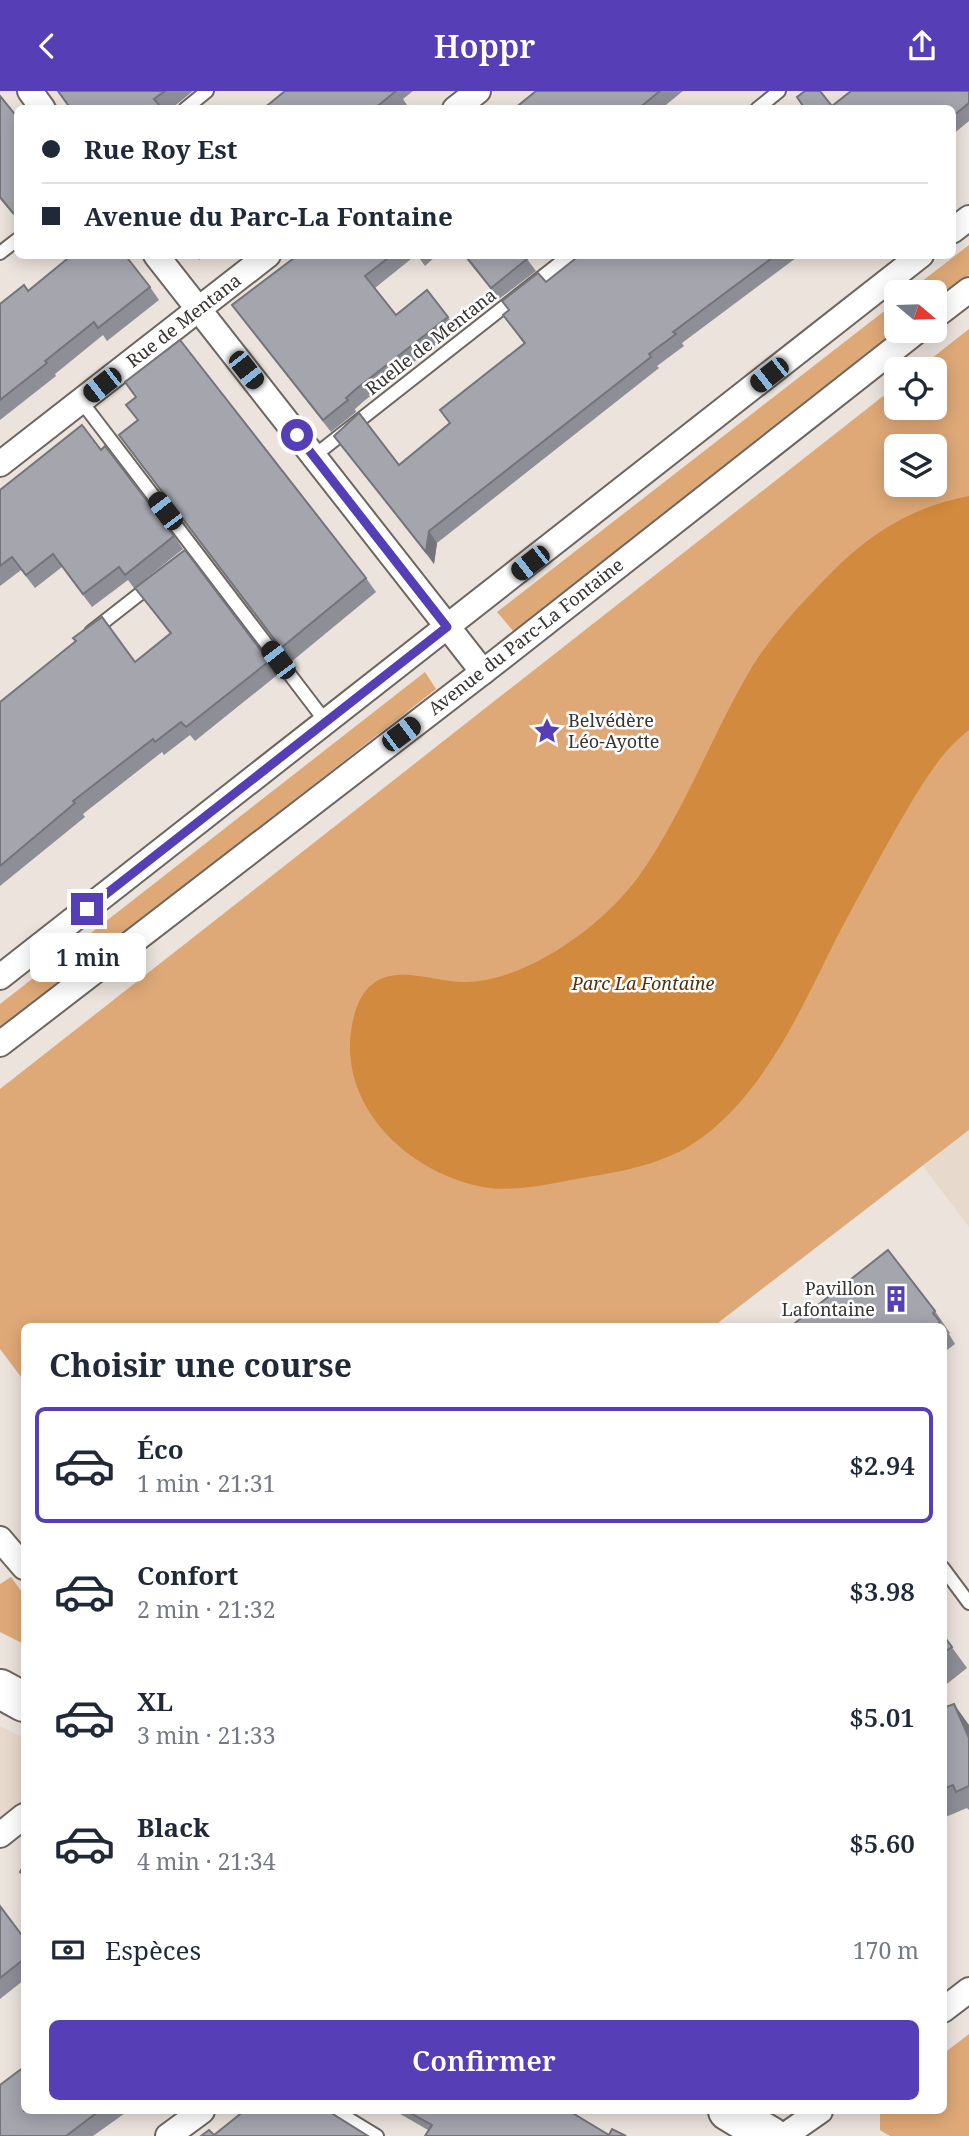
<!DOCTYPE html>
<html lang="fr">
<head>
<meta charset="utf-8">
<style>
  :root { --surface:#fff; --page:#f2f2f3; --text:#1f2937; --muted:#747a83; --line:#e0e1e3; --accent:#563eb6 }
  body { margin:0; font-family:"Noto Serif",serif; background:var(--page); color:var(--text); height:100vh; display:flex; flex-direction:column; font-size:26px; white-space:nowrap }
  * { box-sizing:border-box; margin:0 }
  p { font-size:23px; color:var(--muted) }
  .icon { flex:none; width:38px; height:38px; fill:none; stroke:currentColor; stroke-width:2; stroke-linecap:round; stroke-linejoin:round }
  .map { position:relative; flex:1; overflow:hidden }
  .drawer { position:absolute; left:21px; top:1232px; width:926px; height:791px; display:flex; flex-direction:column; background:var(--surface); border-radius:10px; box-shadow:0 4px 18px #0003 }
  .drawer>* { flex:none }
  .top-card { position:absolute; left:14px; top:14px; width:942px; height:154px; border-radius:10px; box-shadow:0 4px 18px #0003; display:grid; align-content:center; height:154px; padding:0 28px; background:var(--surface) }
  .needle { width:46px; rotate:109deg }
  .tools { position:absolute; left:884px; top:189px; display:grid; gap:14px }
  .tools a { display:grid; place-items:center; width:63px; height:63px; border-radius:10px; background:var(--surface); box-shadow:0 4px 18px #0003; font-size:35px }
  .end { position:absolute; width:32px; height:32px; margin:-16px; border:9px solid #563eb6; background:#fff; box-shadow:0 0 0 4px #fff }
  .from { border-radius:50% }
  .bubble { position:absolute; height:49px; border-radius:10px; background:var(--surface); box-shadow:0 4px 18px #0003; font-size:23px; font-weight:600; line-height:49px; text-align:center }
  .car { position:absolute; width:21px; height:42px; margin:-21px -10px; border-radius:9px; box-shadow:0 0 5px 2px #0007; background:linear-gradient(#222 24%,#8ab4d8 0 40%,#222 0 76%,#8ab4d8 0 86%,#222 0) }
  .top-card b { display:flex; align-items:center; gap:24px; height:66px; font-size:26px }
  .top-card b+b { border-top:2px solid var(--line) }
  .top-card i { width:18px; height:18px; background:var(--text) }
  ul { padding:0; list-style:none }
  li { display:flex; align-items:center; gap:21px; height:116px; margin:0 14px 10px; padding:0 14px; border:4px solid transparent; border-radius:10px }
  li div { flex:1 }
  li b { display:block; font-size:26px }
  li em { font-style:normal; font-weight:600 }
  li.active { border-color:var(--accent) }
  li>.icon { width:63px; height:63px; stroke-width:1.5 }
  h2 { padding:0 28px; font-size:32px; line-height:84px }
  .pay { display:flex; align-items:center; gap:18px; height:77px; padding:0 28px; font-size:26px }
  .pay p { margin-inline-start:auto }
  .cta { display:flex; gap:14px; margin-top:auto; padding:14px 28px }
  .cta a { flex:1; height:80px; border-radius:10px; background:var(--accent); color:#fff; font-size:28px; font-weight:600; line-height:80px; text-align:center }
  header { display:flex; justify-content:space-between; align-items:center; height:91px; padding:0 28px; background:var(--accent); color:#fff; font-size:32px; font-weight:600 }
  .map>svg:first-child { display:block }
  .built { fill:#e7d9cc }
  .green { fill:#dfa977; fill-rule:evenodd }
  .water { fill:#d18a3e }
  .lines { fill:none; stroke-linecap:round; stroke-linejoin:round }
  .lane-casing { stroke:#6d6660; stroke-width:16 }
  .street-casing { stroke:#6d6660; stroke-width:28 }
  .primary-casing { stroke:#6d6660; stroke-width:42 }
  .lane { stroke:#fff; stroke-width:12 }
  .street { stroke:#fff; stroke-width:24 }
  .primary { stroke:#fff; stroke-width:38 }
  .wall { fill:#8e8e96 }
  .shaded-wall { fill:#74747a }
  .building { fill:#a5a5ae; stroke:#74747a; stroke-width:2 }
  .route { stroke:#563eb6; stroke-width:9 }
  .labels { text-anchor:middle; stroke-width:5; stroke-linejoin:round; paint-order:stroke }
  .street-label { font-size:18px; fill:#373432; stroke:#fff }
  .poi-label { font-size:18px; fill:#373432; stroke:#fff; text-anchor:start }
  .park-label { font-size:18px; font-style:italic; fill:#4e3111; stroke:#fff }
</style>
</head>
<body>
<header><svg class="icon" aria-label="back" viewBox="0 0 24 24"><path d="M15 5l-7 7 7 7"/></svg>Hoppr<svg class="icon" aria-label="share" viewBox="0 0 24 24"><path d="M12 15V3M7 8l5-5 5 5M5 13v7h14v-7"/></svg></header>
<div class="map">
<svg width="969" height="2045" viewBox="0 0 969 2045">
  <rect width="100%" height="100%" fill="#ebe3dc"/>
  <g class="built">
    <polygon points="969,1039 969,1136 923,1075"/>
    <polygon points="0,1635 24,1647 24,1711 0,1730"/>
  </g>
  <g class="green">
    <polygon points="969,154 969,184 935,211 934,201 908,201"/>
    <polygon points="896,211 897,240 514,541 497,521"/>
    <path d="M 969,238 L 969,1039 L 714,1235 L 24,1236 L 24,1290 L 0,1258 L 0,998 L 896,295 L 896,317 L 934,317 L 934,278 L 918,278 ZM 896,355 L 934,355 L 934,394 L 896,394 Z"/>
    <polygon points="425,581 436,598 0,939 0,913"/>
    <polygon points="11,1486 24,1504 24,1553 0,1541 0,1493"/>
    <polygon points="969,1943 969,2045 890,2045 880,2039 880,2020 943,2020 943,1963"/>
  </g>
  <path class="water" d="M 969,405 L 969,639 C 937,664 919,699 898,734 C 877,771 857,808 837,846 C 801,918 762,1009 691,1054 C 661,1073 621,1081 587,1086 C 553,1092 511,1103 478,1095 C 407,1079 341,1017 351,940 C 354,921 359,903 374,892 C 398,874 436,891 464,891 C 526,891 604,834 639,785 C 685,720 712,643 752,576 C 773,542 801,513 829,484 C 869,443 911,416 969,405 Z"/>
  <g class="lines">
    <defs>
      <g id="lane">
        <polyline points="185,18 207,0"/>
        <polyline points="757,18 779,0"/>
        <polyline points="0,162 18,148"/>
        <polyline points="81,310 326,631"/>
        <polyline points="314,365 570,164"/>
        <polyline points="91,541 151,494"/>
        <polyline points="943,1477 969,1512"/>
        <polyline points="336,2020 377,2045"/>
      </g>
      <g id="street">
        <polyline points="30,0 43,18"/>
        <polyline points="455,18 478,0"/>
        <polyline points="952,140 969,127"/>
        <polyline points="156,164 483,581"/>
        <polyline points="934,226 969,199"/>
        <polyline points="0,373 268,164"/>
        <polyline points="0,886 921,164"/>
        <polyline points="0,953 501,567 917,240"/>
        <polyline points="0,1448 24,1476"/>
        <polyline points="0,1744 24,1725"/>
        <polyline points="943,1919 969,1899"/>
        <polyline points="168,2045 202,2020"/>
        <polyline points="784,2045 820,2020"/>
      </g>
      <g id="primary">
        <polyline points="0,1598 24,1611"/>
        <polyline points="728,2020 770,2045"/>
      </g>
    </defs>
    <use href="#lane" class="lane-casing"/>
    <use href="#street" class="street-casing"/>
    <use href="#primary" class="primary-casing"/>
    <use href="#lane" class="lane"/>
    <use href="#street" class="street"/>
    <use href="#primary" class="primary"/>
  </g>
  <g class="wall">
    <polygon points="57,0 193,0 171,18 70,18"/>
    <polygon points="285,0 413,0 403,8 407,14 402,18 263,18"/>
    <polygon points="536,0 683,0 661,18 514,18"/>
    <polygon points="969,0 969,30 952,44 952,18 832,15"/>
    <polygon points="0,5 18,27 18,129 0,108"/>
    <polygon points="195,164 204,164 199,169"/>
    <polygon points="298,164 416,164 375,197 396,224 448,226 456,238 364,310 355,318 356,321 331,341 232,214"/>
    <polygon points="417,164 437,164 425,175"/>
    <polygon points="463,164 524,164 536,180 499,208"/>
    <polygon points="580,164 800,164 682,252 684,255 657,275 659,277 437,452 434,473 334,345 399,374 450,332 440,319 524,253 503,224 509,219 502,210 546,191"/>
    <polygon points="150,196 159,209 107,250 103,244 55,283 56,285 0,329 0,213 28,200"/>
    <polygon points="119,344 366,487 376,501 291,571"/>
    <polygon points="101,359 174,445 183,458 134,497 128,489 92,516 62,476 35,497 21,479 0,495 0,399"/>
    <polygon points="185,459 277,582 276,585 195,650 190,644 164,664 162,661 83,723 85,726 0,795 0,611 135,571 170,543 135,497"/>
    <polygon points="935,1220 950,1242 949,1243 955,1253 943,1262 943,1236 790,1236"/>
    <polygon points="943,1544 967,1577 943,1596"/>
    <polygon points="943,1617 969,1634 969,1719 967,1717 943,1727"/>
    <polygon points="0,1815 24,1847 24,1889 0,1908"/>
    <polygon points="24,2020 128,2020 93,2045 0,2045"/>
    <polygon points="395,2020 569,2020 609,2044 626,2045 428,2039"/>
  </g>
  <g class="shaded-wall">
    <polygon points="429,440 437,452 434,473 426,461"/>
    <polygon points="268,569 277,582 276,585 267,572"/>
    <polygon points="954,1613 969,1634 969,1647"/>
  </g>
  <g class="building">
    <polygon points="58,0 165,0 154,8 162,18 71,18"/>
    <polygon points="285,0 396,0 374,18 263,18"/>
    <polygon points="536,0 660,0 638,18 514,18"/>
    <polygon points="805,0 820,0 832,15 851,0 969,0 969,12 952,26 952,18 805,18 797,6"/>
    <polygon points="0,5 18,27 18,119 13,122 0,106"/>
    <polygon points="72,164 125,164 150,196 98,237 94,231 45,270 47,272 0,309 0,213 24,194 28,200"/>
    <polygon points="298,164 392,164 365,185 396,224 427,199 448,226 356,298 346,307 348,309 323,329 232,214"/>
    <polygon points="465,164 524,164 527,168 491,197"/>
    <polygon points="580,164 776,164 673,241 676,243 649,263 651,266 429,440 426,461 334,345 359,322 399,374 450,332 440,319 525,252 503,224 509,219 502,210 538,182 546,191"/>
    <polygon points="180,249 366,487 281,557 119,344 138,329 126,314 136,306 125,291"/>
    <polygon points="82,334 101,359 105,355 174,445 125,484 119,476 83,503 53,463 26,484 12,466 0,475 0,399"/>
    <polygon points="185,459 268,569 267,572 186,636 181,631 155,651 153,648 73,710 75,712 0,775 0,611 76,550 73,547 102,526 135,571 171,542 135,497"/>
    <polygon points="888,1159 935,1220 933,1222 940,1231 934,1236 790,1236"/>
    <polygon points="943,1544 952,1556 943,1562"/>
    <polygon points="954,1613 969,1647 969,1695 956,1701 953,1694 943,1698 943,1617"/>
    <polygon points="24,1774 24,1784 20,1781"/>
    <polygon points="0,1815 24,1847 24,1868 0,1887"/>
    <polygon points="24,1976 24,2020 99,2020 66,2045 0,2045 0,1994"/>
    <polygon points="244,2020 328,2020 368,2045 201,2045 209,2039 214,2044"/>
    <polygon points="407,2020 569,2020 609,2044 612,2038 626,2045 425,2045 432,2034"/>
  </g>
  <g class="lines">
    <polyline class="route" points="87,818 447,536 297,344"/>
  </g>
  <defs>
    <symbol id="sight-bare" viewBox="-9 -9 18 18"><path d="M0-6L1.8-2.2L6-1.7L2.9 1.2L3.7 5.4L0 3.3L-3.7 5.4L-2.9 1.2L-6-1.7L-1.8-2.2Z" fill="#563eb6" stroke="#fff" stroke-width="2.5" paint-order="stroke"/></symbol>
    <symbol id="building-bare" viewBox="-9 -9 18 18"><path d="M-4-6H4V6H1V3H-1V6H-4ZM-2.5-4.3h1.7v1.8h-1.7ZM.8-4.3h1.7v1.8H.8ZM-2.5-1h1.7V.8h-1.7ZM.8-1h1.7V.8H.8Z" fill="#563eb6" stroke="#fff" stroke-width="2.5" paint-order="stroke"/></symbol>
  </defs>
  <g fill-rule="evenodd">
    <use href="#sight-bare" x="528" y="621" width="38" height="38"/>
    <use href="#building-bare" x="877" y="1189" width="38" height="38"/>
  </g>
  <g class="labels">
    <g class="street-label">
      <text transform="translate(184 230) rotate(-38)" y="6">Rue de Mentana</text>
      <text transform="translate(431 251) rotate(-38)" y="6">Ruelle de Mentana</text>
      <text transform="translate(526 546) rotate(-38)" y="6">Avenue du Parc-La Fontaine</text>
    </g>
    <g class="poi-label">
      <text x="568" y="636">Belvédère<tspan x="568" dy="21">Léo-Ayotte</tspan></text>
      <text x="875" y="1204" text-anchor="end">Pavillon<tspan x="875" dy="21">Lafontaine</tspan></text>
    </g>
    <g class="park-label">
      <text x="643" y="899">Parc La Fontaine</text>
    </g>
  </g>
</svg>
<div class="tools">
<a><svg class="needle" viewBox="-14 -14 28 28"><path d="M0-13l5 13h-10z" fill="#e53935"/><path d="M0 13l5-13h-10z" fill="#747a83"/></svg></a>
<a><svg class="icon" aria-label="locate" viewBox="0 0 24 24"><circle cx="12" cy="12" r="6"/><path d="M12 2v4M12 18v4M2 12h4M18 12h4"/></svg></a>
<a><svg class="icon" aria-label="layers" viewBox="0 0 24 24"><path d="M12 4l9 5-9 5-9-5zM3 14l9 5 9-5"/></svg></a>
</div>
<i class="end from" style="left:297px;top:344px"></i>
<i class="end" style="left:87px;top:818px"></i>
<div class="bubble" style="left:30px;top:842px;width:116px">1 min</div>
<i class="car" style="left:246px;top:279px;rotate:142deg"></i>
<i class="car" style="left:769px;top:284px;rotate:232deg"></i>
<i class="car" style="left:102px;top:294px;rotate:232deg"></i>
<i class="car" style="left:165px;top:420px;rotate:323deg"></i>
<i class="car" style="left:530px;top:472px;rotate:232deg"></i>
<i class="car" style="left:278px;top:569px;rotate:323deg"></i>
<i class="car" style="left:401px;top:643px;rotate:53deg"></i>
<div class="top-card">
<b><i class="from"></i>Rue Roy Est</b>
<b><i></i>Avenue du Parc-La Fontaine</b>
</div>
<section class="drawer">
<h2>Choisir une course</h2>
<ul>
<li class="active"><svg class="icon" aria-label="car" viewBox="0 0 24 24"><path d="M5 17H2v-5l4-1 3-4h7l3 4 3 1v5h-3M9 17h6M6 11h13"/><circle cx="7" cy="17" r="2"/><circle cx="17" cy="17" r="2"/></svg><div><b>Éco</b><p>1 min · 21:31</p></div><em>$2.94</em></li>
<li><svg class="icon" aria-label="car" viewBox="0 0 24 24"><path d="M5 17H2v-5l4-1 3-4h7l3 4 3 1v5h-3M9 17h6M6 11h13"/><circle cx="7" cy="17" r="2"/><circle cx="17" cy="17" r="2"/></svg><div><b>Confort</b><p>2 min · 21:32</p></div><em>$3.98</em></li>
<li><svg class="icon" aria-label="car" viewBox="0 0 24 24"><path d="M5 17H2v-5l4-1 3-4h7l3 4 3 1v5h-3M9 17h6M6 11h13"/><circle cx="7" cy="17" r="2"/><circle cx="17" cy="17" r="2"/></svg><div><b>XL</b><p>3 min · 21:33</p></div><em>$5.01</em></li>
<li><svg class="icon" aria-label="car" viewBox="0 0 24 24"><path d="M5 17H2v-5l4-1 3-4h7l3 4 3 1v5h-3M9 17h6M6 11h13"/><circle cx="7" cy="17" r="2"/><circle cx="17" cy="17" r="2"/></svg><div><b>Black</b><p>4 min · 21:34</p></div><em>$5.60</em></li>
</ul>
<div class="pay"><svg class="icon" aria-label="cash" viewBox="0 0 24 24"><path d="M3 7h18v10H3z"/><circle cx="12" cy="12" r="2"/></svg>Espèces<p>170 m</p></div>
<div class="cta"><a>Confirmer</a></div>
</section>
</div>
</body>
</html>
